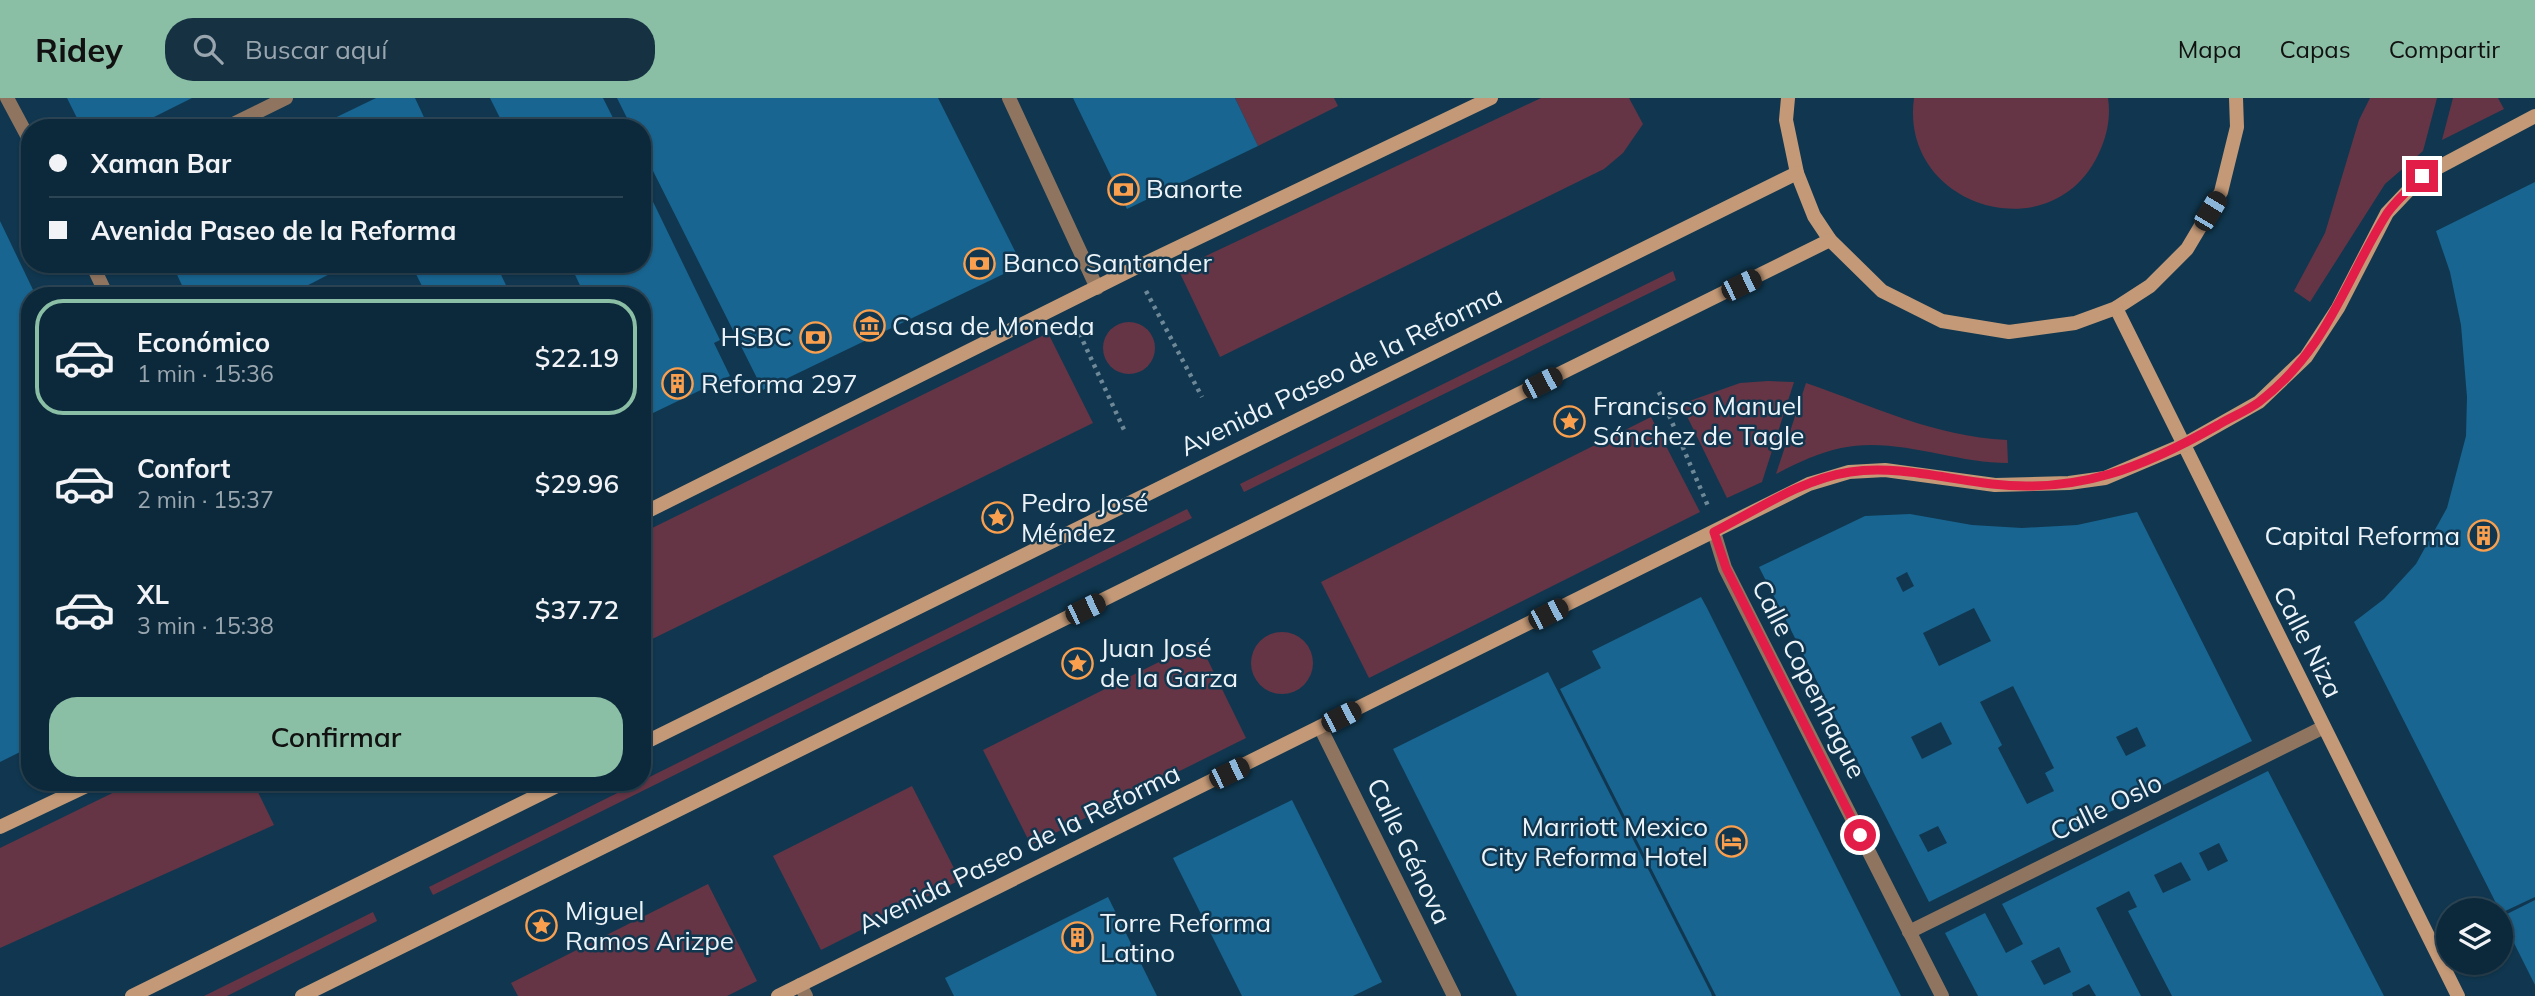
<!DOCTYPE html>
<html lang="es">
<head>
<meta charset="utf-8">
<style>
  :root { --surface:#0c293b; --page:#153142; --text:#f1f3f6; --muted:#9aa6af; --line:#2c4555; --accent:#8abfa5 }
  body { margin:0; font-family:Mulish,sans-serif; background:var(--page); color:var(--text); height:100vh; display:flex; flex-direction:column; font-size:26px; white-space:nowrap }
  * { box-sizing:border-box; margin:0 }
  p { font-size:23px; color:var(--muted) }
  .icon { flex:none; width:38px; height:38px; fill:none; stroke:currentColor; stroke-width:2; stroke-linecap:round; stroke-linejoin:round }
  .map { position:relative; flex:1; overflow:hidden }
  .side { position:absolute; left:21px; top:189px; width:630px; height:504px; display:flex; flex-direction:column; background:var(--surface); border-radius:28px; box-shadow:0 2px 5px #0004,0 0 0 2px var(--line) }
  .side>* { flex:none }
  .guide { position:absolute; left:21px; top:21px; width:630px; height:154px; border-radius:28px; box-shadow:0 2px 5px #0004,0 0 0 2px var(--line); display:grid; align-content:center; height:154px; padding:0 28px; background:var(--surface) }
  .fabs { position:absolute; left:2436px; top:800px; display:grid; gap:14px }
  .fabs a { display:grid; place-items:center; width:77px; height:77px; border-radius:50%; background:var(--surface); box-shadow:0 2px 5px #0004,0 0 0 2px var(--line); font-size:35px }
  .end { position:absolute; width:32px; height:32px; margin:-16px; border:9px solid #e11d48; background:#fff; box-shadow:0 0 0 4px #fff }
  .from { border-radius:50% }
  .car { position:absolute; width:21px; height:42px; margin:-21px -10px; border-radius:9px; box-shadow:0 0 5px 2px #0007; background:linear-gradient(#222 24%,#8ab4d8 0 40%,#222 0 76%,#8ab4d8 0 86%,#222 0) }
  .guide b { display:flex; align-items:center; gap:24px; height:66px; font-size:26px }
  .guide b+b { border-top:2px solid var(--line) }
  .guide i { width:18px; height:18px; background:var(--text) }
  ul { padding:12px 0 0; list-style:none }
  li { display:flex; align-items:center; gap:21px; height:116px; margin:0 14px 10px; padding:0 14px; border:4px solid transparent; border-radius:28px }
  li div { flex:1 }
  li b { display:block; font-size:26px }
  li em { font-style:normal; font-weight:600 }
  li.active { border-color:var(--accent) }
  li>.icon { width:63px; height:63px; stroke-width:1.5 }
  .cta { display:flex; gap:14px; margin-top:auto; padding:14px 28px }
  .cta a { flex:1; height:80px; border-radius:28px; background:var(--accent); color:#111; font-size:28px; font-weight:600; line-height:80px; text-align:center }
  header { display:flex; align-items:center; gap:42px; box-sizing:border-box; height:98px; padding:0 35px; background:var(--accent); color:#111 }
  header strong { font-size:33px }
  nav { display:flex; gap:38px; margin-inline-start:auto; font-size:24px }
  .search { width:490px; height:63px; background:var(--page); display:flex; align-items:center; gap:18px; box-sizing:border-box; padding:0 24px; border-radius:28px; color:var(--muted); font-size:26px }
  .map>svg:first-child { display:block }
  .green { fill:#653545 }
  .building { fill:#186591; fill-rule:evenodd }
  .lines { fill:none; stroke-linecap:round; stroke-linejoin:round }
  .path { stroke:#6e8898; stroke-width:4.5; stroke-dasharray:3.5 5; stroke-linecap:butt }
  .street { stroke:#8f7560; stroke-width:14 }
  .secondary { stroke:#c39977; stroke-width:14 }
  .route { stroke:#e11d48; stroke-width:9 }
  .labels { text-anchor:middle; stroke-width:5; stroke-linejoin:round; paint-order:stroke }
  .poi-label { font-size:26px; fill:#edf4f9; stroke:#10374f; text-anchor:start }
  .street-label { font-size:26px; fill:#edf4f9; stroke:#10374f }
</style>
</head>
<body>
<header>
<strong>Ridey</strong>
<div class="search"><svg class="icon" aria-label="search" viewBox="0 0 24 24"><circle cx="10" cy="10" r="6"/><path d="M15 15l6 6"/></svg>Buscar aquí</div>
<nav><a>Mapa</a><a>Capas</a><a>Compartir</a></nav>
</header>
<div class="map">
<svg width="2535" height="898" viewBox="0 0 2535 898">
  <rect width="100%" height="100%" fill="#10374f"/>
  <g class="green">
    <polygon points="1235,0 1334,0 1338,8 1258,48"/>
    <polygon points="1541,0 1629,0 1643,26 1623,55 1604,71 1220,259 1178,171"/>
    <path d="M 1914,0 L 2108,0 C 2111,19 2107,39 2098,57 C 2051,155 1899,109 1914,0 Z"/>
    <polygon points="2370,0 2437,0 2423,53 2385,86 2310,204 2294,193 2325,135 2359,22"/>
    <polygon points="2453,0 2498,0 2504,11 2442,42"/>
    <polygon points="1673,173 1676,182 1672,184 1244,394 1240,386"/>
    <circle cx="1129" cy="250" r="26"/>
    <polygon points="1048,235 1093,325 642,546 642,435"/>
    <polygon points="1768,283 1794,284 1762,384 1727,400 1681,306 1740,285"/>
    <path d="M 1806,285 C 1876,309 1932,338 2007,342 L 2008,365 C 1953,365 1896,338 1841,350 C 1818,355 1797,365 1776,376 Z"/>
    <polygon points="1651,319 1700,414 1369,580 1321,484"/>
    <polygon points="1187,411 1192,420 433,797 429,789"/>
    <circle cx="1282" cy="565" r="31"/>
    <polygon points="1199,544 1246,640 1031,747 983,652"/>
    <polygon points="135,684 253,684 274,727 0,850 0,750"/>
    <polygon points="912,688 960,782 821,852 773,758"/>
    <polygon points="708,786 757,883 727,898 518,898 511,885"/>
    <polygon points="373,814 377,823 227,898 204,898"/>
  </g>
  <g class="building">
    <polygon points="67,0 192,0 144,24 147,30 82,30"/>
    <polygon points="376,0 415,0 429,30 314,30"/>
    <polygon points="490,0 603,0 618,30 505,30"/>
    <polygon points="617,0 938,0 1022,167 763,292 642,51 642,30 632,30"/>
    <polygon points="1073,0 1235,0 1258,48 1127,111"/>
    <polygon points="642,81 720,242 714,245 730,278 653,315 642,292 642,198 585,198 570,166 642,166"/>
    <polygon points="2535,84 2535,799 2501,815 2354,524 2384,501 2416,466 2447,410 2466,338 2467,299 2461,227 2450,174 2436,133"/>
    <polygon points="0,123 36,198 30,198 30,649 0,664"/>
    <polygon points="172,166 349,166 287,198 187,198"/>
    <polygon points="411,166 496,166 511,198 427,198"/>
    <path d="M 2137,414 L 2252,643 L 1929,804 L 1759,469 L 1865,418 L 1910,416 L 1972,427 L 2022,430 L 2077,427 ZM 1907,474 L 1914,488 L 1903,494 L 1896,480 ZM 1974,510 L 1991,543 L 1939,568 L 1923,535 ZM 2013,588 L 2054,670 L 2045,675 L 2054,693 L 2027,706 L 1998,650 L 2002,647 L 1980,604 ZM 1941,624 L 1952,646 L 1922,661 L 1911,639 ZM 2137,629 L 2146,648 L 2126,658 L 2116,639 ZM 1938,728 L 1947,745 L 1928,754 L 1919,737 Z"/>
    <polygon points="1701,499 1707,510 1901,898 1716,898 1560,591 1601,570 1592,553"/>
    <polygon points="1548,574 1711,895 1712,898 1517,898 1393,651"/>
    <path d="M 2268,673 L 2384,898 L 2172,898 L 2128,813 L 2137,809 L 2129,793 L 2096,810 L 2141,898 L 2096,898 L 2089,886 L 2072,895 L 2073,898 L 1978,898 L 1945,835 L 1985,815 L 2006,855 L 2023,846 L 2002,806 ZM 2219,745 L 2228,763 L 2208,773 L 2199,755 ZM 2181,764 L 2191,782 L 2163,795 L 2154,777 ZM 2059,849 L 2071,874 L 2044,887 L 2031,863 Z"/>
    <polygon points="1292,702 1382,884 1353,898 1242,898 1173,760"/>
    <polygon points="1108,799 1157,898 954,898 945,880"/>
    <polygon points="2535,802 2535,887 2501,819"/>
  </g>
  <g class="lines">
    <g class="path">
      <polyline points="1146,193 1202,299"/>
      <polyline points="1076,228 1126,336"/>
      <polyline points="1659,294 1708,408"/>
    </g>
    <g class="street">
      <polyline points="7,0 30,43"/>
      <polyline points="1009,0 1097,190"/>
      <polyline points="225,30 286,0"/>
      <polyline points="92,166 107,198"/>
      <polyline points="1714,434 1725,470 1942,898"/>
      <polyline points="1320,629 1454,898"/>
      <polyline points="1909,834 2324,629"/>
      <polyline points="800,887 806,898"/>
    </g>
    <g class="secondary">
      <polyline points="1788,0 1786,22 1797,75 1814,118 1830,142 1882,193 1942,223 2009,234 2075,225 2116,210 2150,188 2187,151 2221,94 2237,29 2236,0"/>
      <polyline points="2116,210 2458,898"/>
      <polyline points="642,416 1135,170 1491,0"/>
      <polyline points="642,646 1797,75"/>
      <polyline points="0,729 95,684"/>
      <polyline points="132,898 565,684"/>
      <polyline points="302,898 1830,142"/>
      <polyline points="778,898 1809,386 1849,374 1885,372 1995,387 2069,385 2105,380 2183,347 2259,304 2306,259 2338,210 2387,115 2422,78 2535,18"/>
    </g>
  </g>
  <g class="lines">
    <path class="route" d="M 1860,737 L 1726,470 L 1714,434 C 1757,412 1802,381 1850,374 C 1897,367 1945,381 1992,386 C 2079,396 2144,369 2218,327 C 2231,319 2247,313 2259,304 C 2327,252 2344,185 2386,117 C 2395,103 2411,90 2422,78"/>
  </g>
  <defs>
    <symbol id="bank-ring" viewBox="-11 -11 22 22"><circle r="9.5" fill="#10374f" stroke="#fa9f4e" stroke-width="1.5"/><path d="M-6-4H6V4H-6ZM0-2.3a2.3 2.3 0 1 0 0 4.6a2.3 2.3 0 1 0 0-4.6Z" fill="#fa9f4e"/></symbol>
    <symbol id="museum-ring" viewBox="-11 -11 22 22"><circle r="9.5" fill="#10374f" stroke="#fa9f4e" stroke-width="1.5"/><path d="M0-6L6-3V-2H-6V-3ZM-5-1h2V3h-2ZM-1-1h2V3h-2ZM3-1h2V3H3ZM-6 4H6V6H-6Z" fill="#fa9f4e"/></symbol>
    <symbol id="building-ring" viewBox="-11 -11 22 22"><circle r="9.5" fill="#10374f" stroke="#fa9f4e" stroke-width="1.5"/><path d="M-4-6H4V6H1V3H-1V6H-4ZM-2.5-4.3h1.7v1.8h-1.7ZM.8-4.3h1.7v1.8H.8ZM-2.5-1h1.7V.8h-1.7ZM.8-1h1.7V.8H.8Z" fill="#fa9f4e"/></symbol>
    <symbol id="sight-ring" viewBox="-11 -11 22 22"><circle r="9.5" fill="#10374f" stroke="#fa9f4e" stroke-width="1.5"/><path d="M0-6L1.8-2.2L6-1.7L2.9 1.2L3.7 5.4L0 3.3L-3.7 5.4L-2.9 1.2L-6-1.7L-1.8-2.2Z" fill="#fa9f4e"/></symbol>
    <symbol id="hotel-ring" viewBox="-11 -11 22 22"><circle r="9.5" fill="#10374f" stroke="#fa9f4e" stroke-width="1.5"/><path d="M-6-4.5h1.5V1H6V5H4.5V3h-9V5H-6ZM-4 0a1.8 1.8 0 1 1 3.6 0ZM.5 0V-2.5h3Q6-2.5 6 0Z" fill="#fa9f4e"/></symbol>
  </defs>
  <g fill-rule="evenodd">
    <use href="#bank-ring" x="1106" y="74" width="35" height="35"/>
    <use href="#bank-ring" x="962" y="148" width="35" height="35"/>
    <use href="#museum-ring" x="852" y="210" width="35" height="35"/>
    <use href="#bank-ring" x="798" y="222" width="35" height="35"/>
    <use href="#building-ring" x="660" y="268" width="35" height="35"/>
    <use href="#sight-ring" x="1552" y="306" width="35" height="35"/>
    <use href="#sight-ring" x="980" y="402" width="35" height="35"/>
    <use href="#building-ring" x="2466" y="420" width="35" height="35"/>
    <use href="#sight-ring" x="1060" y="548" width="35" height="35"/>
    <use href="#hotel-ring" x="1714" y="726" width="35" height="35"/>
    <use href="#sight-ring" x="524" y="810" width="35" height="35"/>
    <use href="#building-ring" x="1060" y="822" width="35" height="35"/>
  </g>
  <g class="labels">
    <g class="poi-label">
      <text x="1146" y="100">Banorte</text>
      <text x="1003" y="174">Banco Santander</text>
      <text x="892" y="237">Casa de Moneda</text>
      <text x="792" y="248" text-anchor="end">HSBC</text>
      <text x="701" y="295">Reforma 297</text>
      <text x="1593" y="317">Francisco Manuel<tspan x="1593" dy="30">Sánchez de Tagle</tspan></text>
      <text x="1021" y="414">Pedro José<tspan x="1021" dy="30">Méndez</tspan></text>
      <text x="2460" y="447" text-anchor="end">Capital Reforma</text>
      <text x="1100" y="559">Juan José<tspan x="1100" dy="30">de la Garza</tspan></text>
      <text x="1708" y="738" text-anchor="end">Marriott Mexico<tspan x="1708" dy="30">City Reforma Hotel</tspan></text>
      <text x="565" y="822">Miguel<tspan x="565" dy="30">Ramos Arizpe</tspan></text>
      <text x="1100" y="834">Torre Reforma<tspan x="1100" dy="30">Latino</tspan></text>
    </g>
    <g class="street-label">
      <text transform="translate(1341 273) rotate(-26)" y="9">Avenida Paseo de la Reforma</text>
      <text transform="translate(2308 544) rotate(63)" y="9">Calle Niza</text>
      <text transform="translate(1809 581) rotate(63)" y="9">Calle Copenhague</text>
      <text transform="translate(2106 709) rotate(-26)" y="9">Calle Oslo</text>
      <text transform="translate(1019 751) rotate(-26)" y="9">Avenida Paseo de la Reforma</text>
      <text transform="translate(1409 753) rotate(64)" y="9">Calle Génova</text>
    </g>
  </g>
</svg>
<div class="fabs">
<a><svg class="icon" aria-label="layers" viewBox="0 0 24 24"><path d="M12 4l9 5-9 5-9-5zM3 14l9 5 9-5"/></svg></a>
</div>
<i class="end from" style="left:1860px;top:737px"></i>
<i class="end" style="left:2422px;top:78px"></i>
<i class="car" style="left:2210px;top:113px;rotate:31deg"></i>
<i class="car" style="left:1741px;top:187px;rotate:64deg"></i>
<i class="car" style="left:1542px;top:285px;rotate:63deg"></i>
<i class="car" style="left:1085px;top:511px;rotate:64deg"></i>
<i class="car" style="left:1548px;top:516px;rotate:63deg"></i>
<i class="car" style="left:1341px;top:619px;rotate:63deg"></i>
<i class="car" style="left:1229px;top:675px;rotate:64deg"></i>
<div class="guide">
<b><i class="from"></i>Xaman Bar</b>
<b><i></i>Avenida Paseo de la Reforma</b>
</div>
<section class="side">
<ul>
<li class="active"><svg class="icon" aria-label="car" viewBox="0 0 24 24"><path d="M5 17H2v-5l4-1 3-4h7l3 4 3 1v5h-3M9 17h6M6 11h13"/><circle cx="7" cy="17" r="2"/><circle cx="17" cy="17" r="2"/></svg><div><b>Económico</b><p>1 min · 15:36</p></div><em>$22.19</em></li>
<li><svg class="icon" aria-label="car" viewBox="0 0 24 24"><path d="M5 17H2v-5l4-1 3-4h7l3 4 3 1v5h-3M9 17h6M6 11h13"/><circle cx="7" cy="17" r="2"/><circle cx="17" cy="17" r="2"/></svg><div><b>Confort</b><p>2 min · 15:37</p></div><em>$29.96</em></li>
<li><svg class="icon" aria-label="car" viewBox="0 0 24 24"><path d="M5 17H2v-5l4-1 3-4h7l3 4 3 1v5h-3M9 17h6M6 11h13"/><circle cx="7" cy="17" r="2"/><circle cx="17" cy="17" r="2"/></svg><div><b>XL</b><p>3 min · 15:38</p></div><em>$37.72</em></li>
</ul>
<div class="cta"><a>Confirmar</a></div>
</section>
</div>
</body>
</html>
